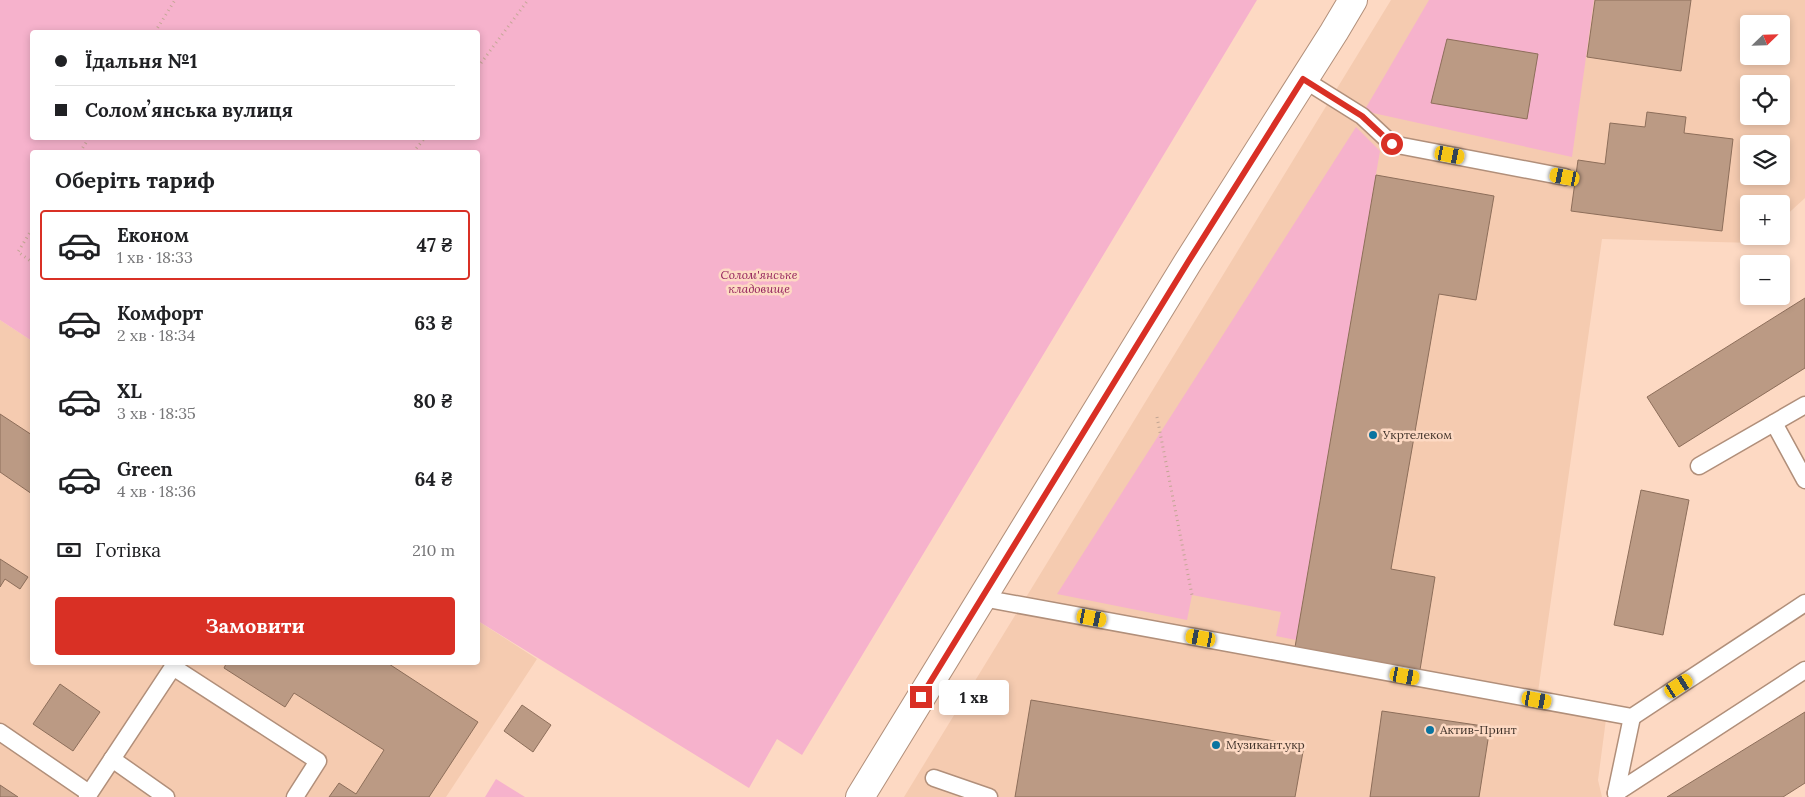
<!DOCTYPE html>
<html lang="uk">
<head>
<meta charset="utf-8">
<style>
  :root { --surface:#fff; --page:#f6f6f6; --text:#202124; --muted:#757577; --line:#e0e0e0; --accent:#d93025 }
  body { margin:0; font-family:Lora,serif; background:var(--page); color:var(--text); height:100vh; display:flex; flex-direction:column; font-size:19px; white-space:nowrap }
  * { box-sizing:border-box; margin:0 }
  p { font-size:16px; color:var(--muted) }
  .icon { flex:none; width:28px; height:28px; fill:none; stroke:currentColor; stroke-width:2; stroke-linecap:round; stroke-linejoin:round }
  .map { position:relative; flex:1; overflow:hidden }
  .side { position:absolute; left:30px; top:150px; width:450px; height:515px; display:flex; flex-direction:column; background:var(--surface); border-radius:5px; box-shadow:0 2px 8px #0003 }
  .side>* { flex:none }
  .top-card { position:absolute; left:30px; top:30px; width:450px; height:110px; border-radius:5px; box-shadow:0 2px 8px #0003; display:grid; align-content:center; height:110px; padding:0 25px; background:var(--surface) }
  .needle { width:32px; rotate:67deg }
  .controls { position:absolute; left:1740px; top:15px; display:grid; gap:10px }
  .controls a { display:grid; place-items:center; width:50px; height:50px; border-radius:5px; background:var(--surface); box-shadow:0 2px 8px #0003; font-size:25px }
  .end { position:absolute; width:22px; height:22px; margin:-11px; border:6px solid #d93025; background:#fff; box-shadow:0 0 0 2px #fff }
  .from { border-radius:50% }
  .bubble { position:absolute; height:35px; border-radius:5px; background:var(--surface); box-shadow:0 2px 8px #0003; font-size:16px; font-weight:700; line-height:35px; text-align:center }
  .car { position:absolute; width:15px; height:30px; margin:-15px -8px; border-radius:6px; box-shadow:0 0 4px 1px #0007; background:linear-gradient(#f5c518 24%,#345 0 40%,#f5c518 0 76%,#345 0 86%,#f5c518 0) }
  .top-card b { display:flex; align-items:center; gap:18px; height:48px; font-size:19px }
  .top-card b+b { border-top:1px solid var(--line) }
  .top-card i { width:12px; height:12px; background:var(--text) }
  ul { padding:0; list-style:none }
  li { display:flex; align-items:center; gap:15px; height:70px; margin:0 10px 8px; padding:0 15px; border:2px solid transparent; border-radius:5px }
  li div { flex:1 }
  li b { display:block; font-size:19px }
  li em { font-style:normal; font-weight:700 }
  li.selected { border-color:var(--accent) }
  li>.icon { width:45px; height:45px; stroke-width:1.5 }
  h2 { padding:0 25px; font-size:22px; line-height:60px }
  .pay { display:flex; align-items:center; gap:12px; height:55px; padding:0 25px; font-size:19px }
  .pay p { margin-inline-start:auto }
  .action { display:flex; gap:10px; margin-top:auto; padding:10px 25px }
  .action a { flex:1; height:58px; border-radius:5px; background:var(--accent); color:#fff; font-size:20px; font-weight:700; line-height:58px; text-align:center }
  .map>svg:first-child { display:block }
  .built { fill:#f5cbb0; fill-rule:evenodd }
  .green { fill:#f6b2cc; fill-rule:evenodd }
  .building { fill:#bb9a84; stroke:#8d6e5a }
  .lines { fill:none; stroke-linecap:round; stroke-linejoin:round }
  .lane-casing { stroke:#b18f7a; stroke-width:19 }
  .secondary-casing { stroke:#b18f7a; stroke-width:30 }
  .path { stroke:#c3a694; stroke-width:3; stroke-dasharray:1 4; stroke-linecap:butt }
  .lane { stroke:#fff; stroke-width:16 }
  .secondary { stroke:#fff; stroke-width:28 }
  .route { stroke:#d93025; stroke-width:6 }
  .poi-dot { fill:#0a74a0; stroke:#fdd9c3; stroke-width:2 }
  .labels { text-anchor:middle; stroke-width:5; stroke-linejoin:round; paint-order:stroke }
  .park-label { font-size:12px; font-style:italic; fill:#93225c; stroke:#fdd9c3 }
  .poi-label { font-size:12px; fill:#43352c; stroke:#fdd9c3; text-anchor:start }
</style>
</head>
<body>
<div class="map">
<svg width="1805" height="797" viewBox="0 0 1805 797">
  <rect width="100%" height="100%" fill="#fdd9c3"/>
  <g class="built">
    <path d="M 1391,0 L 1805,0 L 1805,198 L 1781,220 L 1781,204 L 1749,204 L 1749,236 L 1763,236 L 1755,243 L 1602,239 L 1538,692 L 1608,704 L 1598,780 L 1602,797 L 904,797 ZM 1749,24 L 1781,24 L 1781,56 L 1749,56 ZM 1749,84 L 1781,84 L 1781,116 L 1749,116 ZM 1749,144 L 1781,144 L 1781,176 L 1749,176 Z"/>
    <polygon points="0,320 32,341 32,662 478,662 478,621 537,659 446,797 0,797"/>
  </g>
  <g class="green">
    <path d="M 0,0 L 1257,0 L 802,755 L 777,739 L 749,788 L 478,621 L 478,152 L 32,152 L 32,341 L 0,320 ZM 32,32 L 478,32 L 478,138 L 32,138 Z"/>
    <polygon points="1429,0 1594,0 1572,157 1364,111"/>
    <polygon points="1356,127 1380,151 1296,640 1276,636 1281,612 1192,595 1187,620 1057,594"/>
    <polygon points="496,779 525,797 485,797"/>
  </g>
  <g class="building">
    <polygon points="1595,0 1691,0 1681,71 1587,57"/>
    <polygon points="1447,39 1538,54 1527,119 1431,103"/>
    <polygon points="1647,112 1686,117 1684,133 1733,139 1722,231 1571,211 1578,160 1605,164 1610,123 1645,127"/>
    <polygon points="1376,175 1494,196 1476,300 1439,294 1391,569 1435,577 1419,676 1294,653"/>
    <polygon points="1805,298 1805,368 1679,447 1647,397"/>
    <polygon points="0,414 32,435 32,494 0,472"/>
    <polygon points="1641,490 1689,500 1663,635 1614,625"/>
    <polygon points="0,559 28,577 20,589 5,579 0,587"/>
    <polygon points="227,662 386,662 478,722 429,797 329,797 339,783 356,794 384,750 294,693 285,707 224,668"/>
    <polygon points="60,684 100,712 73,751 33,724"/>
    <polygon points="1031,700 1304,746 1295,797 1015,797"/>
    <polygon points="522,705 551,725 533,752 504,731"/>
    <polygon points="1382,711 1490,727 1479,797 1370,797"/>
    <polygon points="1805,712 1805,783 1783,797 1667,797"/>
    <polygon points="0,785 18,797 0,797"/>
  </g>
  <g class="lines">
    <defs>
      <g id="lane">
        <polyline points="1303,79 1362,116 1392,144 1565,177"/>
        <polyline points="1774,423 1805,480"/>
        <polyline points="1699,466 1805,405"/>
        <polyline points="982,598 1632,717 1805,603"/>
        <polyline points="0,732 89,793"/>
        <polyline points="112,759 166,797"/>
        <polyline points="934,778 989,797"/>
        <polyline points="1616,793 1805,670"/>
        <polyline points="87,797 173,667 318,761 295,797"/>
        <polyline points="1617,797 1616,793 1632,717"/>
      </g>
      <polyline id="secondary" points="860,797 1188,262 1334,32 1353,0"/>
    </defs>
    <use href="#lane" class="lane-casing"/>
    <use href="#secondary" class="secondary-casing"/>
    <g class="path">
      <polyline points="155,32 175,0"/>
      <polyline points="478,67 528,0"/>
      <polyline points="80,152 89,138"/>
      <polyline points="413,152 425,138"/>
      <polyline points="32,229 18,252 32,262"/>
      <polyline points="1157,417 1192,595"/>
    </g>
    <use href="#lane" class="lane"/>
    <use href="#secondary" class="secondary"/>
  </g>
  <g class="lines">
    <polyline class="route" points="921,697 1188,262 1303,79 1362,116 1392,144"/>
  </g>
  <g class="poi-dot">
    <circle cx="1373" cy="435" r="5"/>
    <circle cx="1430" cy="730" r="5"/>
    <circle cx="1216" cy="745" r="5"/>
  </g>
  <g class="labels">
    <g class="park-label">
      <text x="759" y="279">Солом'янське<tspan x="759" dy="14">кладовище</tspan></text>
    </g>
    <g class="poi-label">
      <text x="1383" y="439">Укртелеком</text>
      <text x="1440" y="734">Актив-Принт</text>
      <text x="1226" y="749">Музикант.укр</text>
    </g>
  </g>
</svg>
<div class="controls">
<a><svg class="needle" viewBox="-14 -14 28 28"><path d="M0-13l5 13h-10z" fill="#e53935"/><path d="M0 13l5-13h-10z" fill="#757577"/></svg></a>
<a><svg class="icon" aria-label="locate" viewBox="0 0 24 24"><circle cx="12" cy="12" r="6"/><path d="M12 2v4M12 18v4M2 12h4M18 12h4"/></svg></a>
<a><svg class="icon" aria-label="layers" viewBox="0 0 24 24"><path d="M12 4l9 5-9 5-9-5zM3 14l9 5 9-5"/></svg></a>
<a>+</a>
<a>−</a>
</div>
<i class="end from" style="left:1392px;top:144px"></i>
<i class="end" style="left:921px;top:697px"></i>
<div class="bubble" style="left:939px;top:680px;width:70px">1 хв</div>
<i class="car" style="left:1450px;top:155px;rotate:101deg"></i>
<i class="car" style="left:1565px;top:177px;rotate:281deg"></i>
<i class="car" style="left:1092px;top:618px;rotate:101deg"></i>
<i class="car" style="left:1201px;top:638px;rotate:280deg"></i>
<i class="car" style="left:1405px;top:676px;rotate:100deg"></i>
<i class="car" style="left:1679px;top:686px;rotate:57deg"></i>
<i class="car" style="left:1537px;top:700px;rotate:100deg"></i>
<div class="top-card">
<b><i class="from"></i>Їдальня №1</b>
<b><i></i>Соломʼянська вулиця</b>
</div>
<section class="side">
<h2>Оберіть тариф</h2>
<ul>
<li class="selected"><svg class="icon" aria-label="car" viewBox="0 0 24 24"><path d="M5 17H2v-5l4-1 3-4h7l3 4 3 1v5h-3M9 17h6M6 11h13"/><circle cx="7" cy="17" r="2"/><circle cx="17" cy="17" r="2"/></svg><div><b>Економ</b><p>1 хв · 18:33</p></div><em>47 ₴</em></li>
<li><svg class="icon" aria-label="car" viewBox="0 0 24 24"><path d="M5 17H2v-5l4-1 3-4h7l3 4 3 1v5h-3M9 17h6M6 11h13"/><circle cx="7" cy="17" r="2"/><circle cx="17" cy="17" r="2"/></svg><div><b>Комфорт</b><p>2 хв · 18:34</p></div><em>63 ₴</em></li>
<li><svg class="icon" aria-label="car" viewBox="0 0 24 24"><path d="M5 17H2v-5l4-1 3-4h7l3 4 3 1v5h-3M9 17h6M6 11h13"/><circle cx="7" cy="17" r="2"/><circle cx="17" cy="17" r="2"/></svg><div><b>XL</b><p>3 хв · 18:35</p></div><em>80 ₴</em></li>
<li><svg class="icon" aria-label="car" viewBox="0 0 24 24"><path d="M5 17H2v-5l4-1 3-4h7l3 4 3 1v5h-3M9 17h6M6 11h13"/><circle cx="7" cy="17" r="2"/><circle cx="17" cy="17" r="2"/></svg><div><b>Green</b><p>4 хв · 18:36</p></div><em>64 ₴</em></li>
</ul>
<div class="pay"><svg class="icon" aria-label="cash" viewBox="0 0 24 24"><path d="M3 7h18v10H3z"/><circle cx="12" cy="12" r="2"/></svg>Готівка<p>210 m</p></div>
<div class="action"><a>Замовити</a></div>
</section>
</div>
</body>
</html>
